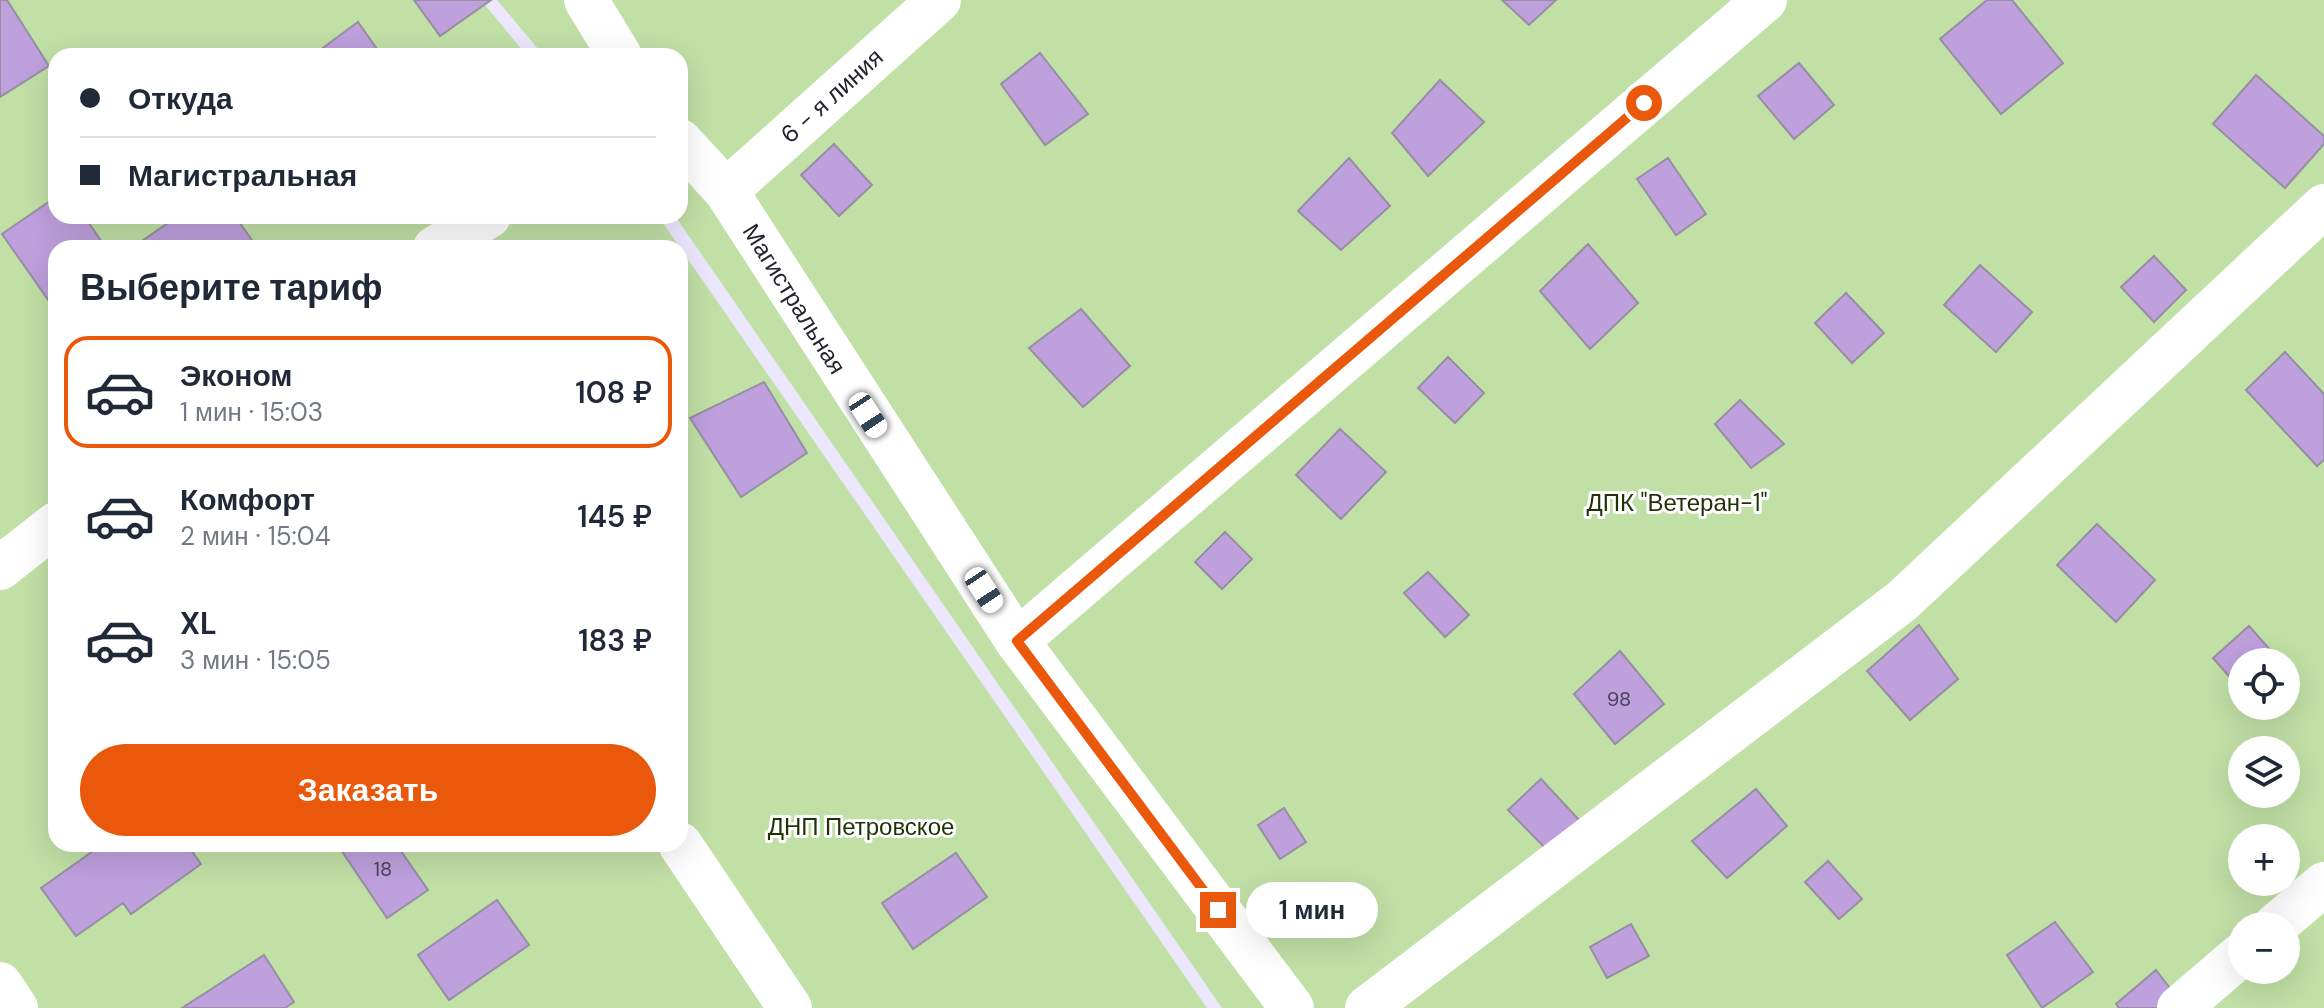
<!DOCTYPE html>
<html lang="ru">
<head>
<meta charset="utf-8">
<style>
  :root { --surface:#fff; --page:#f6f6f7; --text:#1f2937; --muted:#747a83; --line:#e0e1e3; --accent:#ea580c }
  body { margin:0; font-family:"DM Sans",sans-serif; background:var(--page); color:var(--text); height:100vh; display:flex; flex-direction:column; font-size:30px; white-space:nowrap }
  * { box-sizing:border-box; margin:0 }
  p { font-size:26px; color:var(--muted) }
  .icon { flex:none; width:44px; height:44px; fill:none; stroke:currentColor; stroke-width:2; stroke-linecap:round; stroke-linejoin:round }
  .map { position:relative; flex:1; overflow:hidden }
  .side { position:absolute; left:48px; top:240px; width:640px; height:612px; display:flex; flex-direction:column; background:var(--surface); border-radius:24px; box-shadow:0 8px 32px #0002 }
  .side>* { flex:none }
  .guide { position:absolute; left:48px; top:48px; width:640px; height:176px; border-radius:24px; box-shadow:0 8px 32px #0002; display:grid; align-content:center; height:176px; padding:0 32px; background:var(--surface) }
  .buttons { position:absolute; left:2228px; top:648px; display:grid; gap:16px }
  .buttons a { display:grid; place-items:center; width:72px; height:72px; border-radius:50%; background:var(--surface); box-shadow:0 8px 32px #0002; font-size:40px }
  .end { position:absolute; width:36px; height:36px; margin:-18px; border:10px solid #ea580c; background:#fff; box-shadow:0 0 0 4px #fff }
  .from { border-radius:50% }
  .bubble { position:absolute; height:56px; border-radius:28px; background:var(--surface); box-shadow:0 8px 32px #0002; font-size:26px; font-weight:600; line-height:56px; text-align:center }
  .car { position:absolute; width:24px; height:48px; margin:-24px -12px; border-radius:10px; box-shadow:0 0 6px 2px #0007; background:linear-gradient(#fff 24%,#345 0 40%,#fff 0 76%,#345 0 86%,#fff 0) }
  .guide b { display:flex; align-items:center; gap:28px; height:76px; font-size:30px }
  .guide b+b { border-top:2px solid var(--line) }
  .guide i { width:20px; height:20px; background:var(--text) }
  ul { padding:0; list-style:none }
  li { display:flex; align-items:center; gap:24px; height:112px; margin:0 16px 12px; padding:0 16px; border:4px solid transparent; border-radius:24px }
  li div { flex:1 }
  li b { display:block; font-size:30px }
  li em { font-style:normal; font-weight:600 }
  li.active { border-color:var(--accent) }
  li>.icon { width:72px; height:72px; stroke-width:1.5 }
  h2 { padding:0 32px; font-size:36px; line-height:96px }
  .cta { display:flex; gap:16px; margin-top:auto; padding:16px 32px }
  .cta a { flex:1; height:92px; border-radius:48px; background:var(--accent); color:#fff; font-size:32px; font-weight:600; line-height:92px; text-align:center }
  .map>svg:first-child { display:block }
  .green { fill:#c1e0a6; fill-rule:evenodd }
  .building { fill:#bea0dd; stroke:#978ea2; stroke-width:2 }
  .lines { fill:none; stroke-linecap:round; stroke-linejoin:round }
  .minor { stroke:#fff; stroke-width:44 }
  .route { stroke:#ea580c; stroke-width:10 }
  .labels { text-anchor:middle; stroke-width:6; stroke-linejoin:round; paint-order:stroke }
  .number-label { font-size:20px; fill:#4b4258 }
  .street-label { font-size:24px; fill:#25232b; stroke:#fff }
  .park-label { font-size:24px; fill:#1e3205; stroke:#fff }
</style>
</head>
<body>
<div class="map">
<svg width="2324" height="1008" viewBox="0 0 2324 1008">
  <rect width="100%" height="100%" fill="#ece7fd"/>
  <g class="green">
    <path d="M 0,0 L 481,0 L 527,56 L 56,56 L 56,216 L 658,216 L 1207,1008 L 0,1008 ZM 56,248 L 680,248 L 680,844 L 56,844 Z"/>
    <path d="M 497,0 L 2324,0 L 2324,1008 L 1222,1008 L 675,216 L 680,216 L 680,56 L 544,56 ZM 2242,662 L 2286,662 L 2286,706 L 2242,706 ZM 2242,750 L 2286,750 L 2286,794 L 2242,794 ZM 2242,838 L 2286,838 L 2286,882 L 2242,882 ZM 2242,926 L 2286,926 L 2286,970 L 2242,970 Z"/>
  </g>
  <g class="building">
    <polygon points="0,0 7,0 49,66 0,97"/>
    <polygon points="414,0 491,0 440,36"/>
    <polygon points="1502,0 1556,0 1529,25"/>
    <polygon points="1987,0 2012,0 2063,63 2001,114 1940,39"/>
    <polygon points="358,22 382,56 312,56"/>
    <polygon points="1040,53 1088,114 1045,145 1001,84"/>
    <polygon points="1799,63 1834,105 1794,139 1758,96"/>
    <polygon points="2256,75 2324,136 2324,144 2285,188 2213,124"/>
    <polygon points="1440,80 1484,122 1428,176 1392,133"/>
    <polygon points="834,144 872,185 839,216 801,175"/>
    <polygon points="1349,158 1390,206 1341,250 1298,211"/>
    <polygon points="1668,158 1706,214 1676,235 1637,179"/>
    <polygon points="56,197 56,216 84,216 106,248 56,248 56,311 2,234"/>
    <polygon points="178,216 235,216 256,246 147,248 142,241"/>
    <polygon points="1588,244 1638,303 1590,349 1540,291"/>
    <polygon points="2154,256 2186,290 2154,322 2121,287"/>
    <polygon points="1980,265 2032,312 1996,352 1944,305"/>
    <polygon points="1846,293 1884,333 1852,363 1815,323"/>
    <polygon points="1081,309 1130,366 1083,407 1029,348"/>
    <polygon points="2285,352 2324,394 2324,460 2317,466 2246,390"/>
    <polygon points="1448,357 1484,393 1455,423 1418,388"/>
    <polygon points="764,382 807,453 741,497 690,418"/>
    <polygon points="1740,400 1784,444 1751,468 1715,424"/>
    <polygon points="1340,429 1386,472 1341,519 1296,475"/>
    <polygon points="2097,524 2155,580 2116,622 2057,565"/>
    <polygon points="1225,532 1252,559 1222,589 1195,562"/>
    <polygon points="1428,572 1469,615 1445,637 1404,593"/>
    <polygon points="1919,625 1958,679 1910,720 1867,671"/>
    <polygon points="2249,626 2281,662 2242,662 2242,691 2213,658"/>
    <polygon points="1620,651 1664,704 1615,744 1574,694"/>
    <polygon points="1541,779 1580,821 1548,851 1508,810"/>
    <polygon points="1756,789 1787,826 1727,878 1692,841"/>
    <polygon points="1284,808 1306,842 1280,859 1258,825"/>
    <polygon points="103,844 187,844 201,864 131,914 123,903 76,936 41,888"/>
    <polygon points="343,844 396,844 428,890 387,918 339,847"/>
    <polygon points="956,853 987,897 913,949 882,903"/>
    <polygon points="1828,861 1862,899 1839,919 1805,882"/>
    <polygon points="497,900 529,945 449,1000 418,955"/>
    <polygon points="2055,922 2093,972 2042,1008 2007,955"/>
    <polygon points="1631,924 1649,956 1607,978 1590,947"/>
    <polygon points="264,955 294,1002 285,1008 182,1008"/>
    <polygon points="2156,970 2183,1005 2179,1008 2119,1008 2116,1004"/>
  </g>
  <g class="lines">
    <g class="minor">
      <polyline points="586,0 620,56"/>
      <polyline points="680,141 726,191 1017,641 1292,1008"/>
      <polyline points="726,191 939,0"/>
      <polyline points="435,248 489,216"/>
      <polyline points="0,568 56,524"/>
      <polyline points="1017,641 1765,0"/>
      <polyline points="680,844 790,1008"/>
      <polyline points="2275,926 2324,884"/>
      <polyline points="0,984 16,1008"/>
      <polyline points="1367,1008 1902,601 2324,206"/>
      <polyline points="2179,1008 2242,954"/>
    </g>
  </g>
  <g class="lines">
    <polyline class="route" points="1218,910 1017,641 1644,103"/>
  </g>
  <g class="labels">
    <g class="number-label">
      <text x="1619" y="706">98</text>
      <text x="383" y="876">18</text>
    </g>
    <g class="street-label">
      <text transform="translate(832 96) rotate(-42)" y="8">6 - я линия</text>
      <text transform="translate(794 299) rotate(58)" y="8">Магистральная</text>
    </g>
    <g class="park-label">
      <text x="1677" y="511">ДПК "Ветеран-1"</text>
      <text x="861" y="835">ДНП Петровское</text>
    </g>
  </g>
</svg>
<div class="buttons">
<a><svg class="icon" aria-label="locate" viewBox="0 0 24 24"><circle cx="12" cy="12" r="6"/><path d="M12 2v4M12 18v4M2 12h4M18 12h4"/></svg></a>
<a><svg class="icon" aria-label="layers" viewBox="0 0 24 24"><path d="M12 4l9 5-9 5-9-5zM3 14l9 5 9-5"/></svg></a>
<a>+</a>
<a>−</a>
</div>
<i class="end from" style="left:1644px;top:103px"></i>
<i class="end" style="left:1218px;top:910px"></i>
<div class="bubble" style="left:1246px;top:882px;width:132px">1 мин</div>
<i class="car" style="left:868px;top:415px;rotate:147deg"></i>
<i class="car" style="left:984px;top:590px;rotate:147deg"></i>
<div class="guide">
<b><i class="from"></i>Откуда</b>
<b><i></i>Магистральная</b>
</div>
<section class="side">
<h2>Выберите тариф</h2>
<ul>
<li class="active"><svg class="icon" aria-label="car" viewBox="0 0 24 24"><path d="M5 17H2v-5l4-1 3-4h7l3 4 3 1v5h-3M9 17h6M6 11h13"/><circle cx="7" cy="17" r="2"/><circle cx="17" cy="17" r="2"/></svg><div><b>Эконом</b><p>1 мин · 15:03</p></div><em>108 ₽</em></li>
<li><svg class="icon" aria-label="car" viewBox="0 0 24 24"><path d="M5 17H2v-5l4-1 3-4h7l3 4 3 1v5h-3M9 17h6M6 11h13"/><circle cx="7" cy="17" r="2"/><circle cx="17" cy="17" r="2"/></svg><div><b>Комфорт</b><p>2 мин · 15:04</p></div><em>145 ₽</em></li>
<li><svg class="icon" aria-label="car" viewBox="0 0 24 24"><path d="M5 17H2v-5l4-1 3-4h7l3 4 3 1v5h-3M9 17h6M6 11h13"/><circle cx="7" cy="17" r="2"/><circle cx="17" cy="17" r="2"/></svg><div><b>XL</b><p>3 мин · 15:05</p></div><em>183 ₽</em></li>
</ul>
<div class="cta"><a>Заказать</a></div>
</section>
</div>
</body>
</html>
